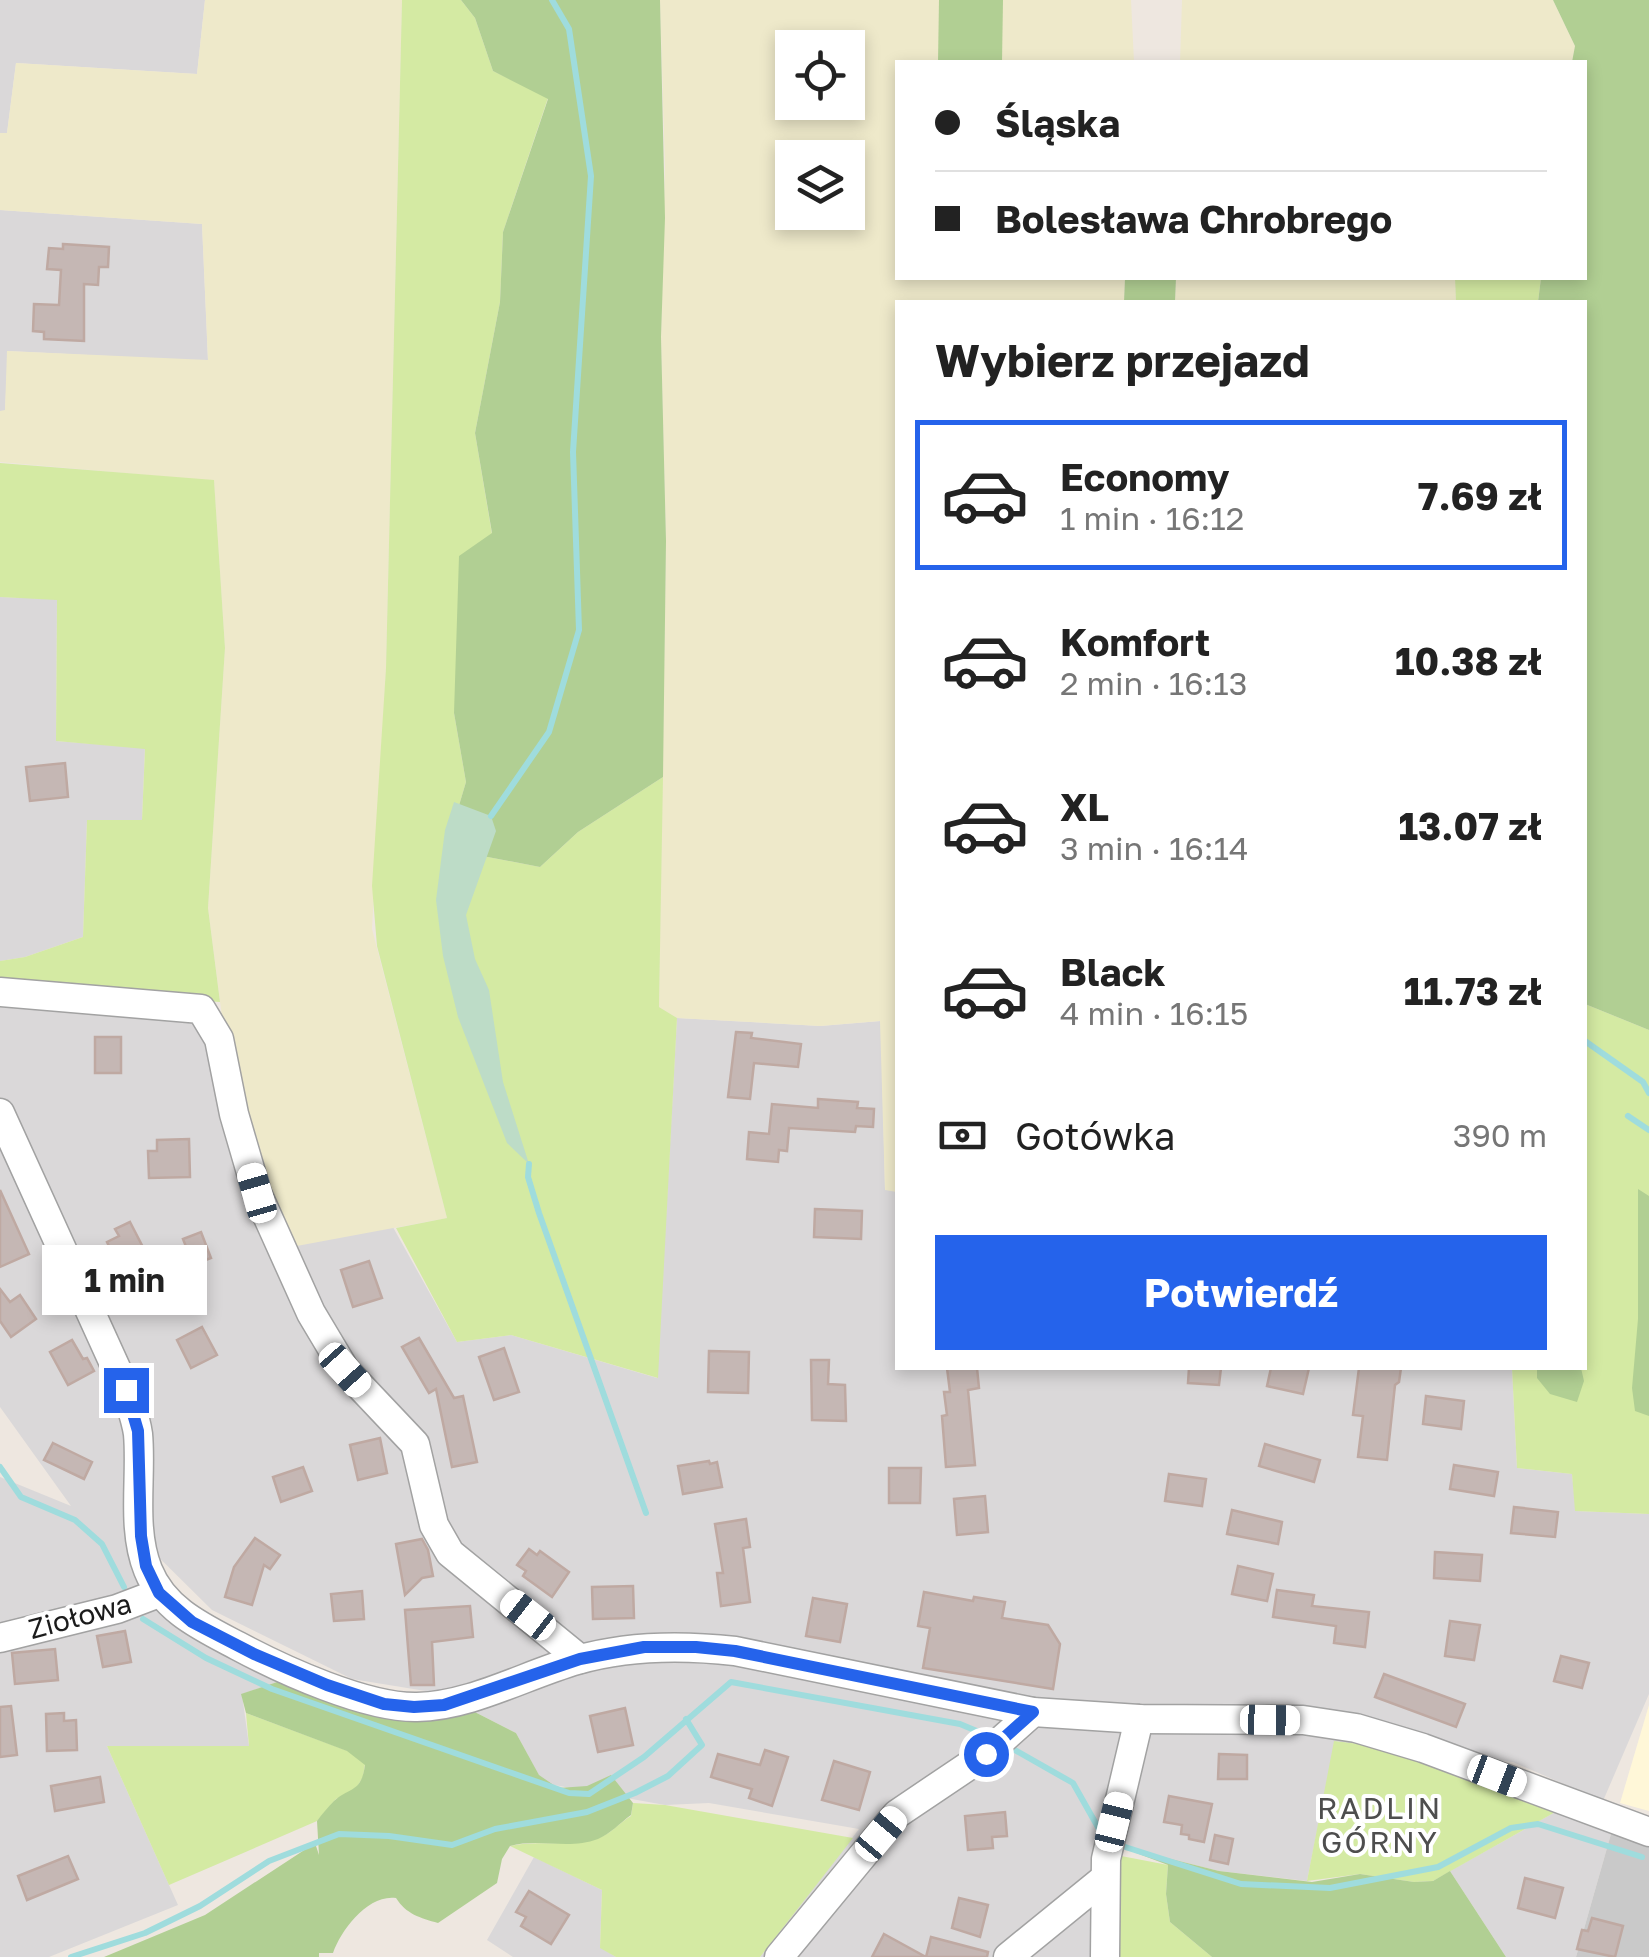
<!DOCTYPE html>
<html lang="pl">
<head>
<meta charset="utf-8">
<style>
  :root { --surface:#fff; --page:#f6f6f6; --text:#222; --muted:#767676; --line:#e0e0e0; --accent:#2563eb }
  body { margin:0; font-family:"Golos Text",sans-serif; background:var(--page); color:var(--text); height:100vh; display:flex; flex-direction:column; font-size:38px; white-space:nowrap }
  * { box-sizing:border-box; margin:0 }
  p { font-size:32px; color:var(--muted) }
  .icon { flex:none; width:55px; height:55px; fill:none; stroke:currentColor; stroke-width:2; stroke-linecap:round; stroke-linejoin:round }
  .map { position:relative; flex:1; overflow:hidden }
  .side { position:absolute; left:895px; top:300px; width:692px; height:1070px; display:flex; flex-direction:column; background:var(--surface); border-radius:0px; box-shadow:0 5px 15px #0003 }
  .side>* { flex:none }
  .top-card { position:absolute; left:895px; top:60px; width:692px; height:220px; border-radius:0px; box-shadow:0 5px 15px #0003; display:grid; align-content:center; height:220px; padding:0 40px; background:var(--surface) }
  .buttons { position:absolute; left:775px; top:30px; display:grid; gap:20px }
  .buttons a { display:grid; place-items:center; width:90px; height:90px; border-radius:0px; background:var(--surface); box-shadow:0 5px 15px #0003; font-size:50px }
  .end { position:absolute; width:45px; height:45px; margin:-22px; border:12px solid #2563eb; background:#fff; box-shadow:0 0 0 5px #fff }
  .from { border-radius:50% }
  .bubble { position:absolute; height:70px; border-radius:0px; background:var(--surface); box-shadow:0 5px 15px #0003; font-size:32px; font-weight:700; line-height:70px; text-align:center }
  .car { position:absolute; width:30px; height:60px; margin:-30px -15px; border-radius:12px; box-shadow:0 0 8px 2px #0007; background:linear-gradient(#fff 24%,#345 0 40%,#fff 0 76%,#345 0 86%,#fff 0) }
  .top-card b { display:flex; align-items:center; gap:35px; height:95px; font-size:38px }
  .top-card b+b { border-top:2px solid var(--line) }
  .top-card i { width:25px; height:25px; background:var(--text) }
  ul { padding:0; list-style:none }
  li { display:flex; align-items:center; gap:30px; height:150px; margin:0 20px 15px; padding:0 20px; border:5px solid transparent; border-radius:0px }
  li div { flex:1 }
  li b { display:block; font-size:38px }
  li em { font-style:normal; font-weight:700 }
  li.current { border-color:var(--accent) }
  li>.icon { width:90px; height:90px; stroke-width:1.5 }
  h2 { padding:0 40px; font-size:45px; line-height:120px }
  .pay { display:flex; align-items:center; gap:25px; height:110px; padding:0 40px; font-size:38px }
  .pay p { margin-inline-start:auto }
  .button { display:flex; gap:20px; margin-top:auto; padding:20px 40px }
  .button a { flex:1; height:115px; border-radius:0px; background:var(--accent); color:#fff; font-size:40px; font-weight:700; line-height:115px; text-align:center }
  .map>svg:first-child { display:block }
  .residential { fill:#dad8d9 }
  .education { fill:#fff7d8 }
  .religious { fill:#c9c9c9 }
  .farmland { fill:#eee9ca; fill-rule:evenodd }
  .grass { fill:#d4eaa3 }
  .forest { fill:#b1cf93 }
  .wetland { fill:#bddcc7 }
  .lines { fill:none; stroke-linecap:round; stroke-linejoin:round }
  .stream { stroke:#9fdcdd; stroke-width:6 }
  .building { fill:#c5b7b4; stroke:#bfa9a2; stroke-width:2.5 }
  .minor-casing { stroke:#a2a2a2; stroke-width:31 }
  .minor { stroke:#fff; stroke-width:28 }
  .route { stroke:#2563eb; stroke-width:12 }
  .labels { text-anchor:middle; stroke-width:8; stroke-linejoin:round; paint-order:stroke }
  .street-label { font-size:28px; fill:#1b1b1b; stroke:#fff }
  .neighbourhood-label { font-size:30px; letter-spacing:2.5px; fill:#4e4e4e; stroke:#fff }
</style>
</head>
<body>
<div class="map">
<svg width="1649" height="1957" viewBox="0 0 1649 1957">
  <rect width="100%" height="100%" fill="#eee7e0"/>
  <g class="residential">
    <polygon points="0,0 205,0 197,74 16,63 7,133 0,133"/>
    <polygon points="0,210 202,224 208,361 8,351 5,411 0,411"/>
    <polygon points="0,597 57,599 56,741 145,748 142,820 87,820 83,937 25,957 0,961"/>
    <polygon points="0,998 195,1001 237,1020 389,1220 457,1342 511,1335 657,1378 677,1018 820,1026 881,1021 885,1189 898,1192 898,1368 1512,1368 1517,1468 1572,1474 1576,1511 1649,1514 1649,1694 1603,1801 1513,1762 1335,1742 1307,1881 1219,1871 1115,1845 1099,1957 760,1957 859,1829 709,1803 665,1805 543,1783 516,1733 438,1693 352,1679 212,1610 124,1523 161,1613 283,1680 242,1694 249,1746 107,1746 178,1905 49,1957 0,1957 0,1477 71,1506 0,1407"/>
    <polygon points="1557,1811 1611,1834 1576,1957 1506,1957 1450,1871"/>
    <polygon points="534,1857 602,1890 600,1947 616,1957 513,1957 487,1940"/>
  </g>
  <polygon class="education" points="1649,1705 1649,1811 1620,1803"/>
  <polygon class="religious" points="1611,1834 1649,1845 1649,1957 1576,1957"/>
  <g class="farmland">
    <polygon points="205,0 402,0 386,668 372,929 447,1218 286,1248 225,1040 208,908 225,648 214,481 0,462 0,411 5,410 7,351 208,360 202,224 0,210 0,133 7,133 16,63 197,74"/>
    <path d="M 660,0 L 1131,0 L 1134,62 L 898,62 L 898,278 L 1125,278 L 1124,302 L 898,302 L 897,1192 L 885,1190 L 880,1021 L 820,1026 L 677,1018 L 659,1007 L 666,541 L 661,337 L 665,166 ZM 792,48 L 848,48 L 848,102 L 792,102 ZM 792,158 L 848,158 L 848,212 L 792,212 Z"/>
    <polygon points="1182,0 1553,0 1575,46 1572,62 1180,62"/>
    <polygon points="1176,278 1455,278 1456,302 1175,302"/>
  </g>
  <g class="grass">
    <polygon points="402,0 461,0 475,18 493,71 548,98 503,232 500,302 475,433 492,534 454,713 466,782 446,849 540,867 578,832 663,777 659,1007 677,1018 658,1378 511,1335 457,1342 396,1228 447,1218 377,946 372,886 386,668"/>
    <polygon points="1455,278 1541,278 1538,302 1456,302"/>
    <polygon points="0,463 214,480 225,648 208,908 220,1002 0,987 0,961 25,957 83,937 87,820 142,820 145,749 56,741 57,600 0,597"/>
    <polygon points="1585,1004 1649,1030 1649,1514 1575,1511 1572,1474 1517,1468 1512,1368 1585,1368"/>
    <polygon points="246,1713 348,1751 365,1764 363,1777 355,1790 336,1799 317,1821 169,1885 107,1746 249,1746"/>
    <polygon points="1334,1741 1410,1750 1557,1811 1433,1881 1414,1882 1360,1874 1307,1881"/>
    <path d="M 633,1803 L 665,1805 L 853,1838 L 760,1957 L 616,1957 L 600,1948 L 602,1890 L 510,1846 C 538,1839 580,1849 605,1835 C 614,1830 622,1821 631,1816 Z"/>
    <polygon points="1116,1855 1168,1865 1166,1894 1170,1922 1212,1957 1120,1957"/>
  </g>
  <g class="forest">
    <polygon points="461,0 660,0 665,218 661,337 666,541 663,777 578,832 540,867 446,849 466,782 454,713 459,556 492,533 475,433 500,302 503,232 548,99 493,71 475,18"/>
    <polygon points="939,0 1003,0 1002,62 938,62"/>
    <polygon points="1553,0 1649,0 1649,1030 1585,1004 1585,302 1538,302 1541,278 1585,278 1585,62 1572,62 1575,46"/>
    <polygon points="1125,278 1176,278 1175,302 1124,302"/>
    <polygon points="1638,1189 1649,1196 1649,1416 1635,1411 1632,1388 1638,1319"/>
    <polygon points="1537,1368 1581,1368 1584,1381 1577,1402 1550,1394 1537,1378"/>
    <path d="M 283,1680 L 467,1708 L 516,1733 L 539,1775 L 558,1788 L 587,1786 L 611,1775 L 633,1803 L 631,1815 C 620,1823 610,1834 598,1839 C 569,1850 539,1838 510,1846 L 502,1859 L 497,1883 L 438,1923 C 420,1918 406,1914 396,1898 C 368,1894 341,1930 333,1953 L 319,1953 L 319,1957 L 104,1957 L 205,1915 L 315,1843 L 319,1855 L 317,1821 C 322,1814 328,1807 334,1801 C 351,1786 361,1793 365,1765 L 347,1751 L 246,1713 L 241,1694 Z"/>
    <polygon points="1115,1845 1219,1871 1312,1882 1360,1874 1414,1882 1433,1881 1450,1871 1506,1957 1212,1957 1170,1922 1166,1894 1168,1865"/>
  </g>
  <polygon class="wetland" points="454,802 491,816 496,831 466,915 475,959 489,990 503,1082 529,1164 507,1143 458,1017 443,956 436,900 445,830"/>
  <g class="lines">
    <g class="stream">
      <polyline points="491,816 549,732 579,630 573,452 591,176 569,29 552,0"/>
      <polyline points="1585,1041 1643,1082 1649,1093"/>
      <polyline points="1628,1116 1649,1130"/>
      <polyline points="529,1164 528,1177 539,1213 646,1513"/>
      <polyline points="0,1467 21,1497 75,1520 102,1544 124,1587"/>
      <polyline points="143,1619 206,1658 272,1689 569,1793 589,1794 644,1757 731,1682 960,1724 991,1737"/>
      <polyline points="1006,1745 1073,1783 1099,1829 1105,1834"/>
      <polyline points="1119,1845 1241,1884 1330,1888 1438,1867 1511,1828 1538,1824 1642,1857"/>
      <polyline points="71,1957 145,1933 200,1906 269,1861 339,1834 389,1836 452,1845 495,1829 587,1812 635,1793 668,1776 702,1745 686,1719"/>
    </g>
  </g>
  <g class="building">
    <polygon points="63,244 109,247 108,267 99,267 98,285 84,284 84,341 44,339 44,332 33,331 34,304 59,305 61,270 47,269 49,248 63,249"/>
    <polygon points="65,763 68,797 30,801 26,767"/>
    <polygon points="736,1032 752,1033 751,1038 801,1044 798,1067 754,1063 750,1099 728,1097"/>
    <rect x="95" y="1037" width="26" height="36"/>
    <polygon points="818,1099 858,1102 857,1108 874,1109 873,1127 856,1126 855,1132 789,1128 787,1151 779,1150 778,1162 747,1159 749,1132 769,1134 772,1104 818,1108"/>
    <polygon points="189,1139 190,1177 149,1178 148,1151 157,1151 157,1140"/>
    <polygon points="0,1190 29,1254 0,1267"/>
    <polygon points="815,1209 862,1211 861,1239 814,1237"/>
    <polygon points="130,1222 148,1257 121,1271 107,1242 119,1236 115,1229"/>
    <polygon points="201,1232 211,1258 193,1265 183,1239"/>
    <polygon points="369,1261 382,1298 353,1307 341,1270"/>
    <polygon points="0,1289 10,1302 20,1295 36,1319 11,1337 0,1321"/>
    <polygon points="202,1327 217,1355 191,1368 177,1340"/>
    <polygon points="419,1338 454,1398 463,1396 477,1462 452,1467 436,1389 429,1393 402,1347"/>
    <polygon points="72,1340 83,1359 87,1358 94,1371 68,1385 50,1352"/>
    <polygon points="504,1348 519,1392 494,1400 479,1357"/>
    <polygon points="709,1351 749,1352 748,1393 708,1392"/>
    <polygon points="811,1360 829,1360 828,1384 845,1385 846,1421 812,1420"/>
    <polygon points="947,1368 977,1368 979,1388 968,1390 975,1465 946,1467 942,1416 947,1415 944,1392 950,1392"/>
    <polygon points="1189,1368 1221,1368 1219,1385 1188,1383"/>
    <polygon points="1271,1368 1309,1368 1303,1394 1267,1386"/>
    <polygon points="1359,1368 1401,1368 1399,1382 1395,1385 1387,1460 1358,1457 1363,1416 1353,1415"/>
    <polygon points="1426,1396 1464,1401 1461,1429 1423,1424"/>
    <polygon points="380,1438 387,1473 358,1480 350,1445"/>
    <polygon points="53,1443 92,1462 84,1479 44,1460"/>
    <polygon points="1265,1444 1320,1460 1314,1482 1259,1466"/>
    <polygon points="709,1461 710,1464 717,1462 722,1487 683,1494 678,1466"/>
    <polygon points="1454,1465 1498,1472 1494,1496 1450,1489"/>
    <polygon points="303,1467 312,1491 281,1502 273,1477"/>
    <polygon points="889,1468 921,1468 920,1503 889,1503"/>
    <polygon points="1169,1474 1206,1479 1202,1506 1165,1501"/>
    <polygon points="985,1496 988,1532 957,1535 954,1499"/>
    <polygon points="1514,1507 1558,1512 1555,1537 1511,1533"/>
    <polygon points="1232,1510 1282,1522 1278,1544 1227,1534"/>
    <polygon points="746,1519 750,1547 743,1548 750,1602 721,1606 717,1573 723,1573 715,1524"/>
    <polygon points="255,1538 280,1555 270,1569 264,1565 252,1605 225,1597 234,1567"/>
    <polygon points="422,1539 428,1550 433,1576 422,1578 405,1595 396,1544"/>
    <polygon points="529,1549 537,1555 540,1551 569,1572 552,1597 523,1576 526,1571 517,1565"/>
    <polygon points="1435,1552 1482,1555 1480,1581 1434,1578"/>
    <polygon points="1238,1566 1273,1574 1267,1601 1232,1594"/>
    <polygon points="633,1586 634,1618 593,1619 592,1587"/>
    <polygon points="1277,1590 1314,1595 1312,1606 1369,1612 1365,1647 1334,1643 1336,1626 1273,1617"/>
    <polygon points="362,1591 364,1619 334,1621 331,1594"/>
    <polygon points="924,1592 973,1601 974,1597 1005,1602 1002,1618 1048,1625 1060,1644 1053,1689 923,1668 930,1628 918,1626"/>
    <polygon points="813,1598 847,1604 840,1642 806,1636"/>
    <polygon points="470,1606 473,1637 432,1642 434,1685 411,1685 405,1610"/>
    <polygon points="1450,1621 1480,1625 1474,1660 1445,1656"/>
    <polygon points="125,1631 131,1662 103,1667 97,1636"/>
    <polygon points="55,1649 58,1680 15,1684 12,1653"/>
    <polygon points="1561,1656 1589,1663 1582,1688 1554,1681"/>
    <polygon points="1384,1674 1465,1704 1456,1727 1375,1697"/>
    <polygon points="11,1706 17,1755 0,1757 0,1707"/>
    <polygon points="625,1708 633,1745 598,1752 590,1716"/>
    <polygon points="64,1713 64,1721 76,1720 77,1750 47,1751 46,1714"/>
    <polygon points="765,1750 788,1757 772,1806 749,1798 752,1789 711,1777 718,1754 760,1765"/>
    <polygon points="1219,1754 1247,1755 1247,1779 1218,1779"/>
    <polygon points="834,1761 870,1772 859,1810 822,1800"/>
    <polygon points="100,1777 104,1802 55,1811 51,1786"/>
    <polygon points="1169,1796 1212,1804 1204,1842 1189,1839 1189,1835 1181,1834 1182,1825 1164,1822"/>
    <polygon points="1005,1812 1007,1836 992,1837 993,1848 968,1850 965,1816"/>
    <polygon points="1215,1835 1233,1839 1228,1864 1210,1860"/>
    <polygon points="68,1856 78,1879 27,1900 18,1876"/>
    <polygon points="1525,1878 1563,1888 1555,1918 1518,1908"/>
    <polygon points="529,1891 569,1915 551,1944 521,1926 526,1917 516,1912"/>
    <polygon points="959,1898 988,1905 980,1937 952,1928"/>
    <polygon points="1592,1918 1623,1926 1615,1957 1577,1949 1582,1930 1588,1931"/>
    <polygon points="884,1934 926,1957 872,1957"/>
    <polygon points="931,1937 988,1952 987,1957 926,1957"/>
  </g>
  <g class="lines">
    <defs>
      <g id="minor">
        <polyline points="0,992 201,1009 219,1039 234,1114 257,1193 311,1313 345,1370 415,1444 434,1525 450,1553 580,1659"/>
        <path d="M 0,1113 L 126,1390 C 130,1404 136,1419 138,1434 C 142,1477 131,1528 148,1570 C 164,1610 202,1627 238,1646 C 283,1670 366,1708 417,1707 C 471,1706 525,1675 577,1660 C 629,1645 682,1645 735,1651 L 1033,1712 L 1139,1719 L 1303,1720 L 1356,1728 L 1423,1748 L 1649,1832"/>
        <polyline points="0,1638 117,1609 159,1593"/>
        <polyline points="779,1957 897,1814 986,1754 1033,1712"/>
        <polyline points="1008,1957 1105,1878"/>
        <polyline points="1105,1957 1106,1859 1139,1719"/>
      </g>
    </defs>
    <use href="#minor" class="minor-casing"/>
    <use href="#minor" class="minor"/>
  </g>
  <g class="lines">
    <polyline class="route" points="126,1390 138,1431 141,1536 146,1566 159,1593 192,1622 254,1654 327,1685 384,1704 414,1707 444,1705 580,1659 644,1647 696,1647 735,1651 1033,1712 986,1754"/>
  </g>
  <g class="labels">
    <g class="street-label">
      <text transform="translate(80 1616) rotate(-15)" y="10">Ziołowa</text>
    </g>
    <g class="neighbourhood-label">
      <text x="1380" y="1819">RADLIN<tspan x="1380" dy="34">GÓRNY</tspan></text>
    </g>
  </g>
</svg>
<div class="buttons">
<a><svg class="icon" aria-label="locate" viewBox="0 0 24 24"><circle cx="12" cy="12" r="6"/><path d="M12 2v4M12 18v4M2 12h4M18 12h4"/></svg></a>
<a><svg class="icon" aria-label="layers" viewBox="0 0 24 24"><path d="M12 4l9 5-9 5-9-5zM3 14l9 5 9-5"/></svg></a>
</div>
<i class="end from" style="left:986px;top:1754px"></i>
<i class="end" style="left:126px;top:1390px"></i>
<div class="bubble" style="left:42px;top:1245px;width:165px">1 min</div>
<i class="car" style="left:257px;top:1193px;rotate:344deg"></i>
<i class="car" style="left:345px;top:1370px;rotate:138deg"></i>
<i class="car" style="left:528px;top:1615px;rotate:308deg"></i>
<i class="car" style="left:1270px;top:1720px;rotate:91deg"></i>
<i class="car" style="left:1497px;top:1776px;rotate:111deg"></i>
<i class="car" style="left:1114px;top:1822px;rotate:14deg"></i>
<i class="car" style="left:881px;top:1834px;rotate:40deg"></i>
<div class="top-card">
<b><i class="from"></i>Śląska</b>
<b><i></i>Bolesława Chrobrego</b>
</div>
<section class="side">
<h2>Wybierz przejazd</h2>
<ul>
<li class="current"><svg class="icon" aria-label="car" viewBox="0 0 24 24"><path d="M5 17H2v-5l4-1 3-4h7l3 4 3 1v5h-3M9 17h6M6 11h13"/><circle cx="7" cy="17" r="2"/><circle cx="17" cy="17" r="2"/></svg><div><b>Economy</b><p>1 min · 16:12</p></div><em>7.69 zł</em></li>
<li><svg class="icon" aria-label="car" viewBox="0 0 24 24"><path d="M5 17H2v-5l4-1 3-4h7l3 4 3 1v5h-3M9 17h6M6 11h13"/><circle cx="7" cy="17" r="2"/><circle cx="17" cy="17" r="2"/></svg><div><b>Komfort</b><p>2 min · 16:13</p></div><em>10.38 zł</em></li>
<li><svg class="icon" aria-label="car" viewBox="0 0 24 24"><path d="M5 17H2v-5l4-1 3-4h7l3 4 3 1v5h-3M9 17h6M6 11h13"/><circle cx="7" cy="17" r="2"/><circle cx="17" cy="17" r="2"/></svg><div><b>XL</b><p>3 min · 16:14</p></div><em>13.07 zł</em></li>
<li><svg class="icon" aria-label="car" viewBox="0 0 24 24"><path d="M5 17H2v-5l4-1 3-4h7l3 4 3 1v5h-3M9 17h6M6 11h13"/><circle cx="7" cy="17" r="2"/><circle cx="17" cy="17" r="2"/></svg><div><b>Black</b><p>4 min · 16:15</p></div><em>11.73 zł</em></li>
</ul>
<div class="pay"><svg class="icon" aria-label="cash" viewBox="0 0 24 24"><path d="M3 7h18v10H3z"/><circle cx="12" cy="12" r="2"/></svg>Gotówka<p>390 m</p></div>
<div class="button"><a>Potwierdź</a></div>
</section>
</div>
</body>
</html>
